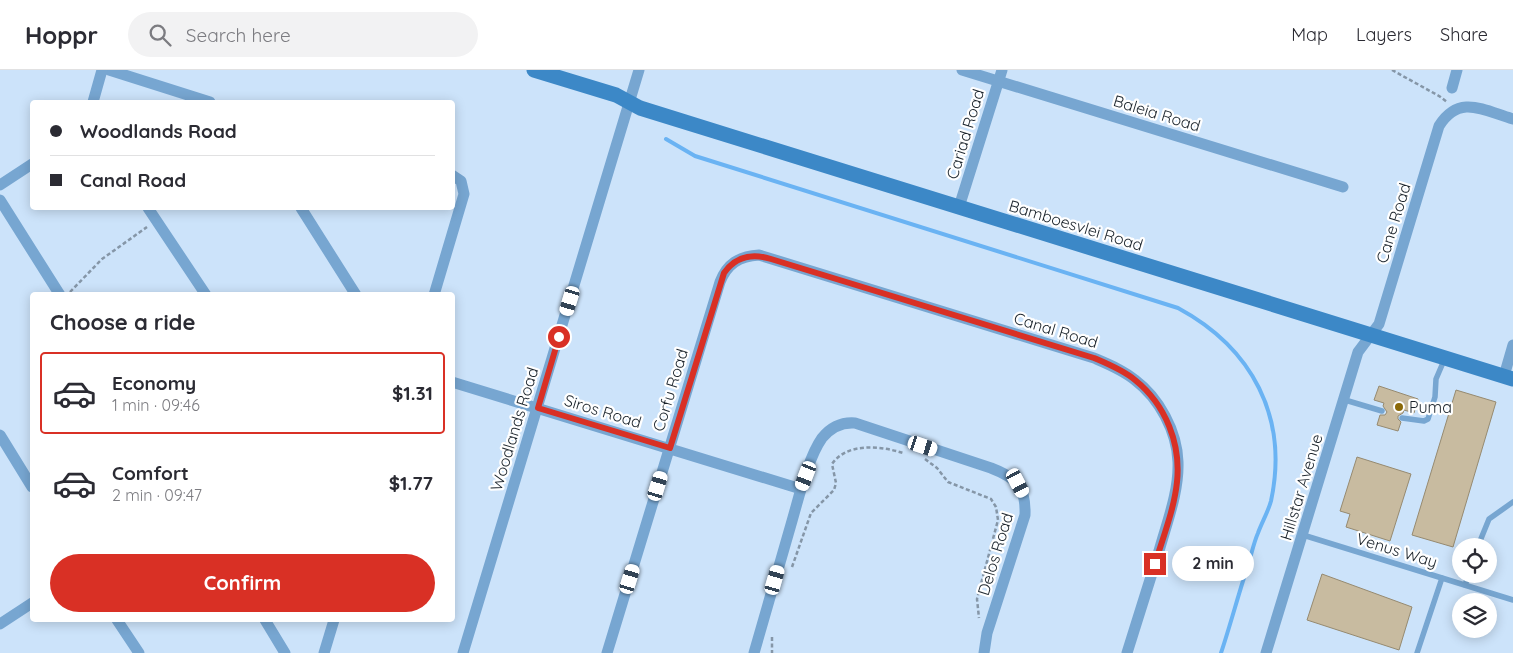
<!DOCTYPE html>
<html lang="en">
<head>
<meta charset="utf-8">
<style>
  :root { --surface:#fff; --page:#f2f2f3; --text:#2b2b33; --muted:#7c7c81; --line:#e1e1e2; --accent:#d93025 }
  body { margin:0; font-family:Quicksand,sans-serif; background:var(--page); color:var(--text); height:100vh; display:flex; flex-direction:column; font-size:19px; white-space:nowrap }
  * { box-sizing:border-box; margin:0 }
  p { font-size:16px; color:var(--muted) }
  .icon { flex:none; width:28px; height:28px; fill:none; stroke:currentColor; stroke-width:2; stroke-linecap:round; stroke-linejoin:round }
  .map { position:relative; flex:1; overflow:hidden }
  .side { position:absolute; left:30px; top:222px; width:425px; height:330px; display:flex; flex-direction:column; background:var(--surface); border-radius:5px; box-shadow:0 2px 12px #0003 }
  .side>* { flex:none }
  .guide { position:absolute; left:30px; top:30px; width:425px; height:110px; border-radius:5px; box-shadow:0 2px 12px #0003; display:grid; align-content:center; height:110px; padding:0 20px; background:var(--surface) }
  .buttons { position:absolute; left:1452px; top:468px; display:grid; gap:10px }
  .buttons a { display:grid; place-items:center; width:45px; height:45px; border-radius:50%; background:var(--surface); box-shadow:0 2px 12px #0003; font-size:25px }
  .end { position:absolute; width:22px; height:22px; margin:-11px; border:6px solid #d93025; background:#fff; box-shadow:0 0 0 2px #fff }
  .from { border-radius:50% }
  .bubble { position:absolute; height:35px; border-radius:18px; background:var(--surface); box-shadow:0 2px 12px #0003; font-size:16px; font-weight:700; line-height:35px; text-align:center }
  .car { position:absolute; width:15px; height:30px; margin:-15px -8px; border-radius:6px; box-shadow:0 0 4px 1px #0007; background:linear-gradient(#fff 24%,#345 0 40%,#fff 0 76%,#345 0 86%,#fff 0) }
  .guide b { display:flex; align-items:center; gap:18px; height:48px; font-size:19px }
  .guide b+b { border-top:1px solid var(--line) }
  .guide i { width:12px; height:12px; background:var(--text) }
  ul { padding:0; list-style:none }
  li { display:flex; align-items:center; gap:15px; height:82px; margin:0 10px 8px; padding:0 10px; border:2px solid transparent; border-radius:5px }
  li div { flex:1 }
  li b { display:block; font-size:19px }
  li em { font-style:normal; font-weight:700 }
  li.current { border-color:var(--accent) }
  li>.icon { width:45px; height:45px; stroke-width:1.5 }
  h2 { padding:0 20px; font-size:22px; line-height:60px }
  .action { display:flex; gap:10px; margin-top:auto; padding:10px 20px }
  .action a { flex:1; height:58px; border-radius:30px; background:var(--accent); color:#fff; font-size:20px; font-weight:700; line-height:58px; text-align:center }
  header { display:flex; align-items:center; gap:30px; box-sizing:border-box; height:70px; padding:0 25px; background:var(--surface); border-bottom:1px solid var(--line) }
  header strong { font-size:24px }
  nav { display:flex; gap:28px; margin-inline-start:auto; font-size:18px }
  .search { width:350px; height:45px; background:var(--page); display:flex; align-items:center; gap:12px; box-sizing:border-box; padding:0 18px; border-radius:28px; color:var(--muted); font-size:19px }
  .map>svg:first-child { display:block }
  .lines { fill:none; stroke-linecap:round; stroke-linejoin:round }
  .stream { stroke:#6ab3f3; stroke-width:4 }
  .building { fill:#c8bba0; stroke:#968a70 }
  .path { stroke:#8596a7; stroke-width:2.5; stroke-dasharray:4 2.5; stroke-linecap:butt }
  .lane { stroke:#77a6d1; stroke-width:5.5 }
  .street { stroke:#77a6d1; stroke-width:11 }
  .secondary { stroke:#3c88c7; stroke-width:15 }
  .route { stroke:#d93025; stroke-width:6 }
  .poi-dot { fill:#8b6909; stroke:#fff; stroke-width:2 }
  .labels { text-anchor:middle; stroke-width:4.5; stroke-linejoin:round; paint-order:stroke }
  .street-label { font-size:16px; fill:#1a232b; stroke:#fff }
  .poi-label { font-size:16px; fill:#1a232b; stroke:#fff; text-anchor:start }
</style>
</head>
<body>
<header>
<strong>Hoppr</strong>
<div class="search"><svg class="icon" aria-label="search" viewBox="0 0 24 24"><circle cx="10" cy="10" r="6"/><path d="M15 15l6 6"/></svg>Search here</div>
<nav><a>Map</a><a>Layers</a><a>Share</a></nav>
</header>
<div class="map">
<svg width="1513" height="583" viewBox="0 0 1513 583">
  <rect width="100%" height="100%" fill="#cce3fa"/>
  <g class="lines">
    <path class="stream" d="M 666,69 L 695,86 L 1178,238 C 1252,278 1289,347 1271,431 C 1268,442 1262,452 1258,463 C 1254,472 1252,482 1249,492 C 1239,522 1231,553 1221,583"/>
  </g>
  <g class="building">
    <polygon points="1379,316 1418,329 1414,343 1404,340 1403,343 1398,346 1398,349 1401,352 1398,361 1377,355 1380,345 1385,345 1387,342 1383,336 1384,333 1374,330"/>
    <polygon points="1456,320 1496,332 1453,477 1412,465"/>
    <polygon points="1357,387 1411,404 1390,471 1346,457 1350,444 1340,441"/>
    <polygon points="1322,504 1412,537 1399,580 1307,550"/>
  </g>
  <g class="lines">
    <g class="path">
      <polyline points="1392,0 1439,26 1447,32"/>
      <polyline points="70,222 102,189 147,157"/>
      <polyline points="925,389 937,398 948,412 991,429 996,437 998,450 977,529 979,548"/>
      <path d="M 792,497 L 811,443 L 834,420 L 836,413 L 832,394 C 847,372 881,376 903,383"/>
      <polyline points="772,567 772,583"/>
    </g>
    <g class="lane">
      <polyline points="1345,330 1382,341"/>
      <polyline points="1402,348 1424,351 1428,349 1435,327 1436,309 1445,288"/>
      <polyline points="1303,465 1513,530"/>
      <polyline points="1478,476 1489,449 1513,432"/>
      <polyline points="1465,515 1469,504"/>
      <polyline points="1417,583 1442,508"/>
    </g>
    <g class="street">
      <polyline points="109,0 210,32"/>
      <polyline points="962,0 1343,117"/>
      <polyline points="1452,18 1457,0"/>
      <polyline points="93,32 102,0"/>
      <polyline points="0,115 32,94"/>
      <polyline points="0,130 60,225"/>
      <polyline points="959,137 1002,0"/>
      <polyline points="148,138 206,225"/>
      <polyline points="301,138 356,225"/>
      <polyline points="434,225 464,124 461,111 452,105"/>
      <polyline points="1504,306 1513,275"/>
      <polyline points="452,312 801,419"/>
      <polyline points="0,365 32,417"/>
      <polyline points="117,550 139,583"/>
      <polyline points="265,550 285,583"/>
      <polyline points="0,554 32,533"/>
      <polyline points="324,583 334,550"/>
      <polyline points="463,583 639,0"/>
      <path d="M 607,583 L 720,212 C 727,194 739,186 759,185 L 1094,288 C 1108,294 1123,300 1135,310 C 1159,328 1177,361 1178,392 C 1179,422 1167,452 1159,481 C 1148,515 1138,549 1127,583"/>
      <path d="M 754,583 C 767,539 779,495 792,451 C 799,427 808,388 822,368 C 831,357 842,352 855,353 L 991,398 C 1017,408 1026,417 1025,445 L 987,563 L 984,583"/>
      <path d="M 1266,583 L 1358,282 L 1379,254 L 1439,56 C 1459,24 1483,40 1513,49"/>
    </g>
    <polyline class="secondary" points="534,0 616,25 640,38 1513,309"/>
  </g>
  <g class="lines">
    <path class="route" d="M 559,267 L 538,338 L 670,378 L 724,203 C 736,186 752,183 771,189 L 1094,288 C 1108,294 1123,300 1135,310 C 1166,335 1181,374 1177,412 C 1174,440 1163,467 1155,494"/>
  </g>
  <circle class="poi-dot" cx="1399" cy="337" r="5"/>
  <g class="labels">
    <g class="street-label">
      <text transform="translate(1157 43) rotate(17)" y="6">Baleia Road</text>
      <text transform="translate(965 64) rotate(-73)" y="6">Cariad Road</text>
      <text transform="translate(1393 153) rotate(-73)" y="6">Cane Road</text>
      <text transform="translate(1076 155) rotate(17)" y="6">Bamboesvlei Road</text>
      <text transform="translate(1056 260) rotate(17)" y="6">Canal Road</text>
      <text transform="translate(670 320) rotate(-73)" y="6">Corfu Road</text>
      <text transform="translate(603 341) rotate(17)" y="6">Siros Road</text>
      <text transform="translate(514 359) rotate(-73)" y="6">Woodlands Road</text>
      <text transform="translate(1301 417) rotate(-73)" y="6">Hillstar Avenue</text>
      <text transform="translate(1397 480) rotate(17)" y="6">Venus Way</text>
      <text transform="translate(995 484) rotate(-73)" y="6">Delos Road</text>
    </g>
    <g class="poi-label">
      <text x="1409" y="343">Puma</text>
    </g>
  </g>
</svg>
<div class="buttons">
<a><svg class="icon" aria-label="locate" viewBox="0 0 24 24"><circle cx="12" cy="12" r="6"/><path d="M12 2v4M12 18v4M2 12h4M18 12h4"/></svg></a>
<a><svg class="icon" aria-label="layers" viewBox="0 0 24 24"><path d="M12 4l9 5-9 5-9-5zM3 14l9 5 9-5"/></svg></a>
</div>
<i class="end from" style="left:559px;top:267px"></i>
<i class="end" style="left:1155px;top:494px"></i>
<div class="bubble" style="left:1172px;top:476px;width:82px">2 min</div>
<i class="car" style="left:570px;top:231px;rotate:197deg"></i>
<i class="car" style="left:923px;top:376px;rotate:108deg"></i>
<i class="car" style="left:806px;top:406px;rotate:201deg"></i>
<i class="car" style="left:1018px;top:413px;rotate:152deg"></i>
<i class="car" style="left:658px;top:416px;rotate:17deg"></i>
<i class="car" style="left:630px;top:509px;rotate:17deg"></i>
<i class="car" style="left:775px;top:510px;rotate:16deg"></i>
<div class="guide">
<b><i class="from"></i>Woodlands Road</b>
<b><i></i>Canal Road</b>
</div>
<section class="side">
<h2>Choose a ride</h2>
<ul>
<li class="current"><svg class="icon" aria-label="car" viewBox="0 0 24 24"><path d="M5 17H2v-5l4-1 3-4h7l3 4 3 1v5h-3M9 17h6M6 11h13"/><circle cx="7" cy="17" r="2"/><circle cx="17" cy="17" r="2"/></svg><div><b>Economy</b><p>1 min · 09:46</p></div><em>$1.31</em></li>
<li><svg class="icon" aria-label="car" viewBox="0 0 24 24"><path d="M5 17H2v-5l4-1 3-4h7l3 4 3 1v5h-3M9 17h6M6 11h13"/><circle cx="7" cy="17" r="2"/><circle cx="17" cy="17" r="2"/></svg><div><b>Comfort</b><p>2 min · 09:47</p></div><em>$1.77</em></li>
</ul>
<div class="action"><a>Confirm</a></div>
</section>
</div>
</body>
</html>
